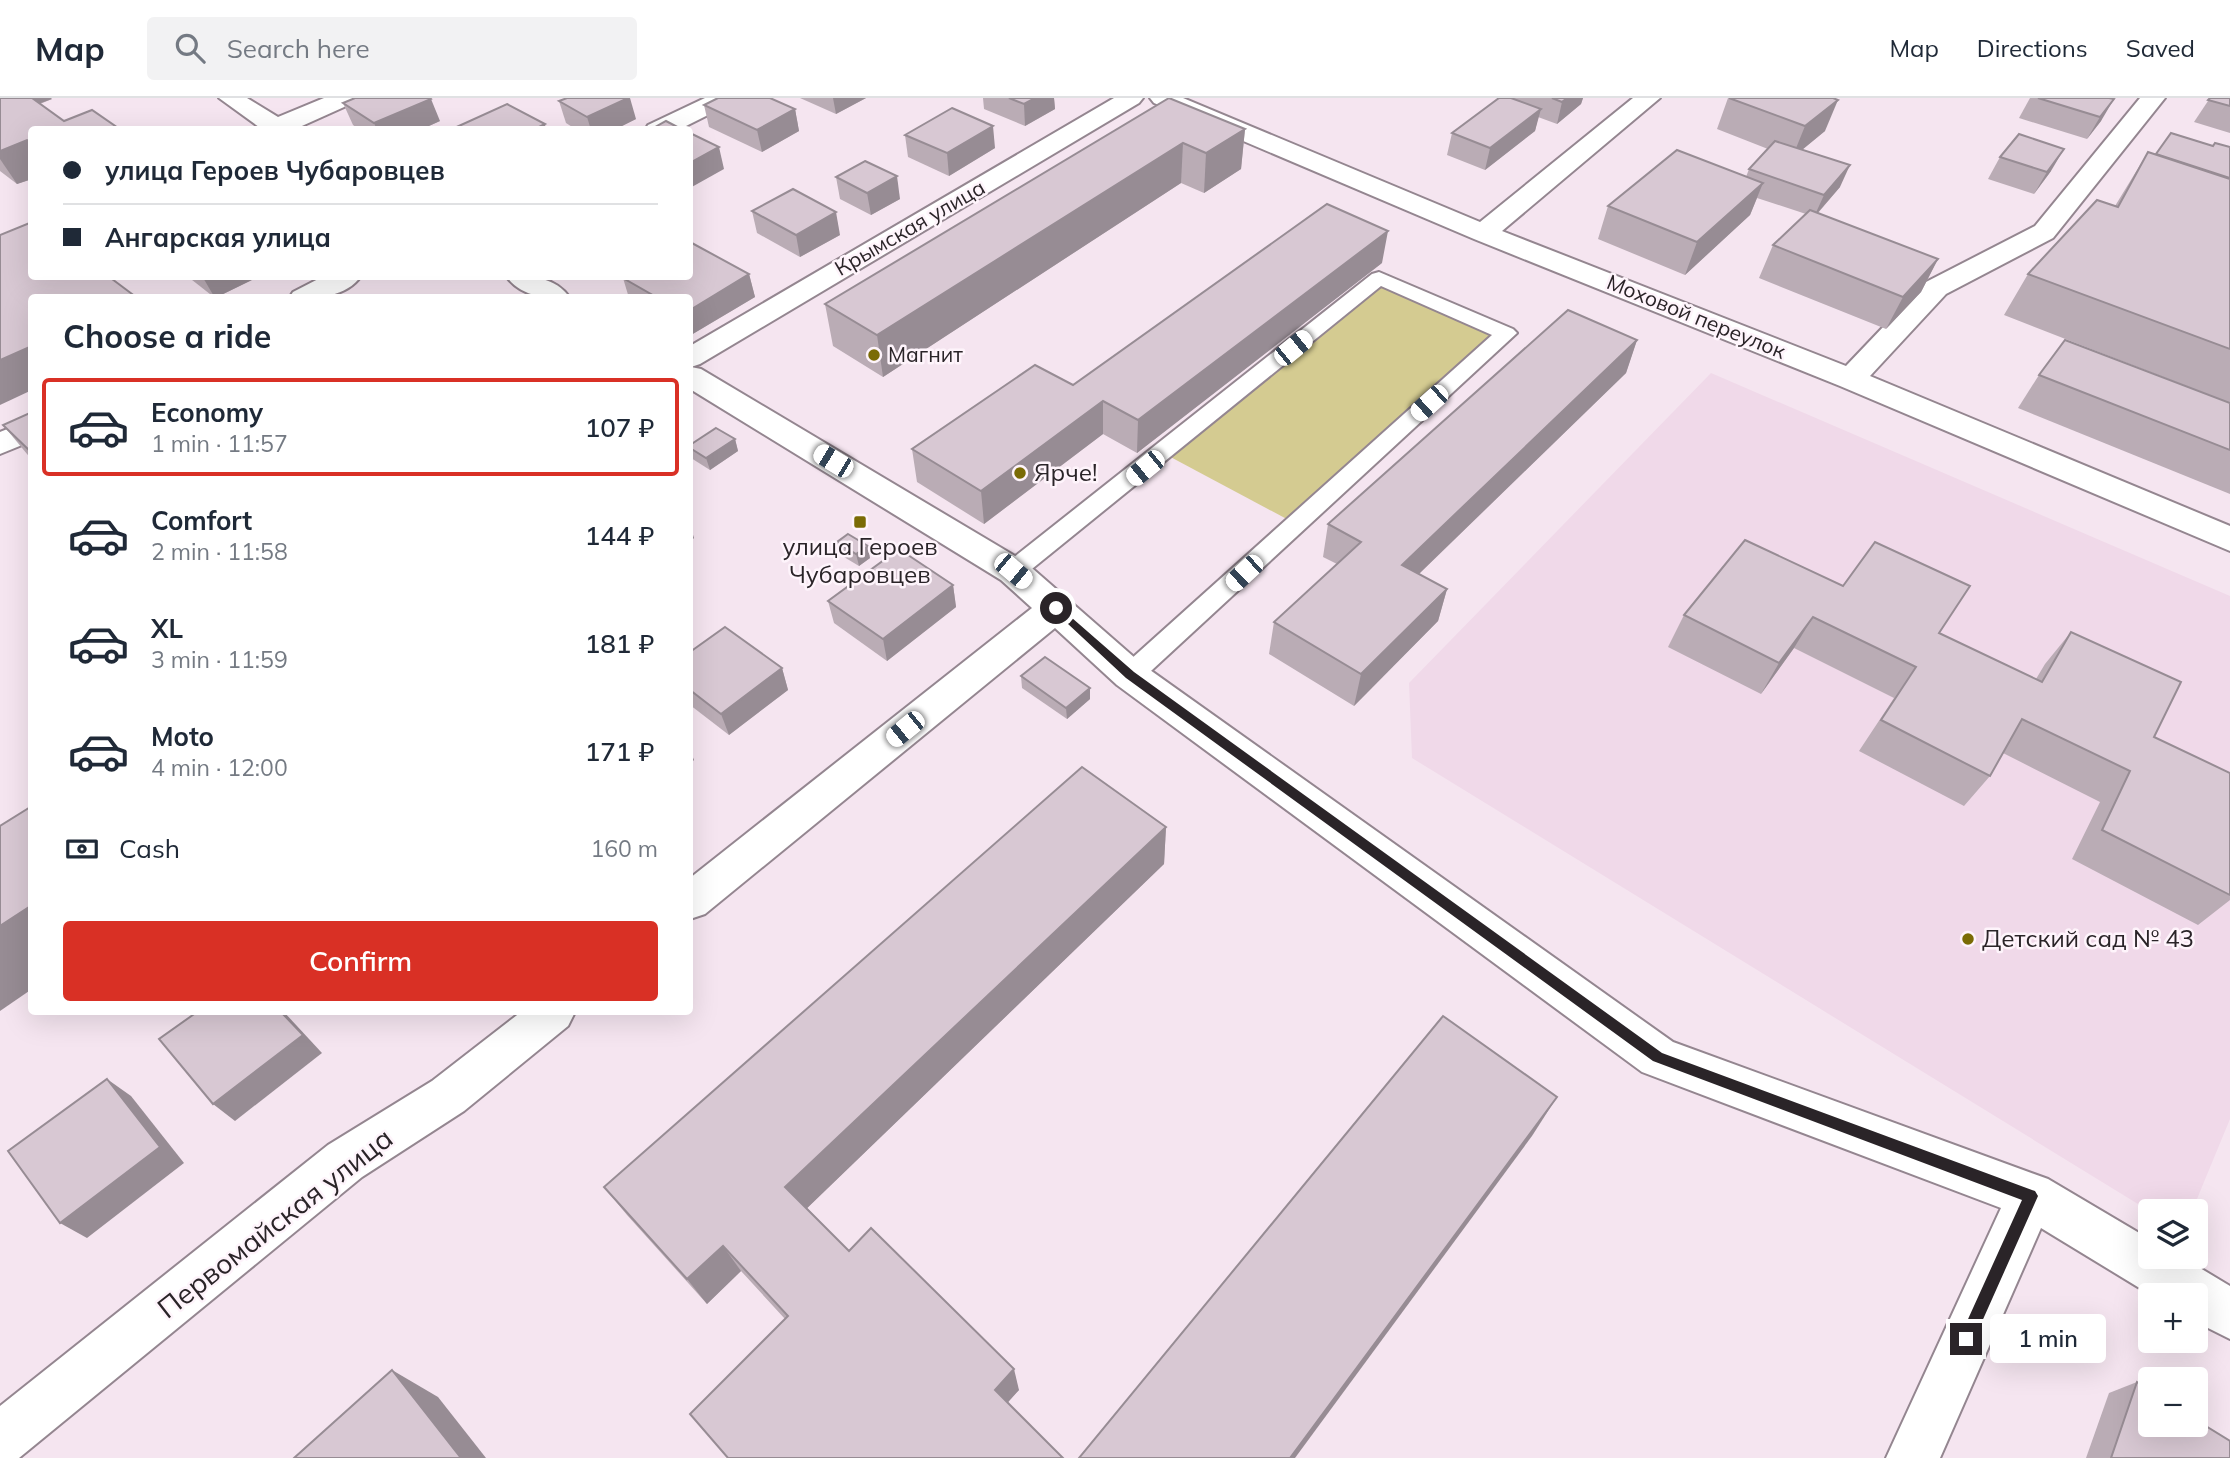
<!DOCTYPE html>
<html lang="en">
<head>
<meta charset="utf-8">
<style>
  :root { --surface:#fff; --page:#f2f2f3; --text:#1f2937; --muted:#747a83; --line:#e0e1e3; --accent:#d93025 }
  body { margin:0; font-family:Mulish,sans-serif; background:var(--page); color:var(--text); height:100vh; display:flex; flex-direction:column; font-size:26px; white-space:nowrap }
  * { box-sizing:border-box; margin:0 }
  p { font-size:23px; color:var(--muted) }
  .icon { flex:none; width:38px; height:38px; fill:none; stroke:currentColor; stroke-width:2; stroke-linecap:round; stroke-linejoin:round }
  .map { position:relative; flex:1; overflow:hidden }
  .drawer { position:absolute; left:28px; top:196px; width:665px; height:721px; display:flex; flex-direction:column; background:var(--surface); border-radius:7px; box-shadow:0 7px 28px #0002 }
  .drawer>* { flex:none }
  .banner { position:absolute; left:28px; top:28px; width:665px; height:154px; border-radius:7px; box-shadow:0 7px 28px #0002; display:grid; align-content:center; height:154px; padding:0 35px; background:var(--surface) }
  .buttons { position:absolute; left:2138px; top:1101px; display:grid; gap:14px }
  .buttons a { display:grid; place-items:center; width:70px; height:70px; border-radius:7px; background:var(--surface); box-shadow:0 7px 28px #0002; font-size:35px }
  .end { position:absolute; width:32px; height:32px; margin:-16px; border:9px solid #2a2428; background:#fff; box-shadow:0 0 0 4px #fff }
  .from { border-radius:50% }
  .bubble { position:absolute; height:49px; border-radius:7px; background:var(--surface); box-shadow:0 7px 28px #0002; font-size:23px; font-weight:600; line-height:49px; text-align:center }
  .car { position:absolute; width:21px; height:42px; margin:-21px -10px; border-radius:9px; box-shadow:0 0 5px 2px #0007; background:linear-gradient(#fff 24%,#345 0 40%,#fff 0 76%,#345 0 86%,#fff 0) }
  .banner b { display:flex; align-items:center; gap:24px; height:66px; font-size:26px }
  .banner b+b { border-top:2px solid var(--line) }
  .banner i { width:18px; height:18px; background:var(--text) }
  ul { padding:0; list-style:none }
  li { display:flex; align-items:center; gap:21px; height:98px; margin:0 14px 10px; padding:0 21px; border:4px solid transparent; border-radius:7px }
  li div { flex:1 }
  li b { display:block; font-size:26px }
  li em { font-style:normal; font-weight:600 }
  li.active { border-color:var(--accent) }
  li>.icon { width:63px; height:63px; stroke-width:1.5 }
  h2 { padding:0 35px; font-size:32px; line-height:84px }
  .pay { display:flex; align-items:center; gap:18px; height:77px; padding:0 35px; font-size:26px }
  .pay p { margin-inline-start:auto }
  .button { display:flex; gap:14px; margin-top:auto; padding:14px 35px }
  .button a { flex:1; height:80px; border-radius:7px; background:var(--accent); color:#fff; font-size:28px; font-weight:600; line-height:80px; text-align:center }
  header { display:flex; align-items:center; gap:42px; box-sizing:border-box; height:98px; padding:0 35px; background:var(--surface); border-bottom:2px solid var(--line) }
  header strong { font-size:33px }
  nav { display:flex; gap:38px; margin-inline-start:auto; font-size:24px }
  .search { width:490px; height:63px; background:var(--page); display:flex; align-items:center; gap:18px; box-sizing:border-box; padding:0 24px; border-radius:7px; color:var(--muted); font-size:26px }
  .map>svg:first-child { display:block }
  .built { fill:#f0d9e9 }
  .green { fill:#d4cb91 }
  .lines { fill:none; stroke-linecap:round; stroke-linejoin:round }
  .lane-casing { stroke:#948690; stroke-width:4 }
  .street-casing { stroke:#948690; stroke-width:4 }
  .lane { fill:#fff; fill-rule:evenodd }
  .street { fill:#fff; fill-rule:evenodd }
  .wall { fill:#baacb5 }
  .shaded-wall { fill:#978c94 }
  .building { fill:#d8c8d3; stroke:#978c94; stroke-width:2 }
  .route { fill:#2a2428 }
  .poi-dot { fill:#7a6b05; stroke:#fef4fb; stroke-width:2.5 }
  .labels { text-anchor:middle; stroke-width:5; stroke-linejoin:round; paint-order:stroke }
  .far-street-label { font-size:21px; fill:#2a2428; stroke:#fef4fb }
  .far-poi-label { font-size:21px; fill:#2a2428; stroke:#fef4fb; text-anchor:start }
  .poi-label { font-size:24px; fill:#2a2428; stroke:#fef4fb; text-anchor:start }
  .near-street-label { font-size:28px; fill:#2a2428; stroke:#fef4fb }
</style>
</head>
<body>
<header>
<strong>Map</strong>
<div class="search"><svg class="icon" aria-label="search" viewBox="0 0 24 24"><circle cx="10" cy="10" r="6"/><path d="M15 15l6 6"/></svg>Search here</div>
<nav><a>Map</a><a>Directions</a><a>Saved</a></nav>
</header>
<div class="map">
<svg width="2230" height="1360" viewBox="0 0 2230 1360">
  <rect width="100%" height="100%" fill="#f5e5f0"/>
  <polygon class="built" points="1711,275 2230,498 2230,1021 2192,1113 2151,1114 1412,660 1409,585"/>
  <polygon class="green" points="1379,181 1505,235 1296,426 1163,355"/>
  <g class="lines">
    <defs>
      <polygon id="lane" points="1379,174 1513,231 1517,235 1139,584 1130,587 1121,584 1117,577 1121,570 1492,237 1381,188 1022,479 1013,482 1004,479 1001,473 1004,467 1372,176"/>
      <g id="street">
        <polygon points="219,0 247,0 278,19 324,0 357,0 353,5 293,32 257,32 259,29"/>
        <polygon points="705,0 736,0 732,5 678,32 645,32 648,27"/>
        <polygon points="1114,0 1143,0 1139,5 700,266 691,269 701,271 1025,464 1143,567 1673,944 2048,1081 2151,1142 2151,1158 2180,1158 2230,1188 2230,1241 2196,1224 2196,1197 2151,1197 2041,1130 1940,1360 1886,1360 2001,1110 1642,974 1117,587 1055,530 705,816 690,821 690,780 1032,510 1001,482 690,291 690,248"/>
        <polygon points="1150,0 1183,0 1480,124 1633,0 1660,0 1502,133 1846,268 1926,184 2035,128 2140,0 2165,0 2053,140 1946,196 1870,278 2230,428 2230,453 1840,288 1474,141 1154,5"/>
        <path d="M 324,178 L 361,178 C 345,201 313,200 289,200 L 293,194 Z"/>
        <path d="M 506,178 C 530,178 555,178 570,200 C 546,200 522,200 506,178 Z"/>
        <polygon points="32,321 32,343 0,356 0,334"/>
        <polygon points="521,914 575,914 568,928 464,1013 362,1079 19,1360 0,1360 0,1308 328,1047 432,983"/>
      </g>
    </defs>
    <use href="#lane" class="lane-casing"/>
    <use href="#street" class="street-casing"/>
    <use href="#lane" class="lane"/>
    <use href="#street" class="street"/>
  </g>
  <g class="wall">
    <polygon points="0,0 52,1 40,6 64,23 121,32 32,32 32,81 17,86 0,73"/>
    <polygon points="800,0 866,0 836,16"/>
    <polygon points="983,0 1054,0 1055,11 1025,28 984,11"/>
    <polygon points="1169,0 1245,31 1241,71 1204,95 1181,85 883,279 833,248 825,206"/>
    <polygon points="1499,0 1583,0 1581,6 1557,26 1538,19 1535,33 1485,72 1447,57 1452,35"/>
    <polygon points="1728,0 1825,33 1802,52 1840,89 1818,115 1938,161 1921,194 1886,231 1759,180 1773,147 1806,116 1757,100 1750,117 1685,177 1598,141 1608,108 1746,79 1749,71 1768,51 1717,31"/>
    <polygon points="2030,0 2109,0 2101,23 2087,41 2019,20"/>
    <polygon points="2210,0 2230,0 2230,35 2194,24"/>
    <polygon points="559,3 636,21 614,32 577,32 566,25"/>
    <polygon points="343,5 440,23 420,32 360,32 353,27"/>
    <polygon points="704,7 795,11 799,33 762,54 709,29"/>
    <polygon points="905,37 995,50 949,78 908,59"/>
    <polygon points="2213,48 2230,49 2230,305 2004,217 2028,176 2115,108 2148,54 2156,56"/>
    <polygon points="2000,59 2051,73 2034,96 1988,81"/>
    <polygon points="836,79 900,101 871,117 840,101"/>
    <polygon points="752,113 840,137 800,159 757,135"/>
    <polygon points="1382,165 1137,355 1103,336 984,426 917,384 912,351"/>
    <polygon points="749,176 755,199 691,237 690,236 690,200 629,200 623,180"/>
    <polygon points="187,178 260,178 215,200"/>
    <polygon points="1637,242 1626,275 1419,476 1447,491 1438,523 1354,608 1269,556 1274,524 1337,466 1323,459 1328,426"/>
    <polygon points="2039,277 2230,305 2230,396 2018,310"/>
    <polygon points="32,314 32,362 3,327"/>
    <polygon points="735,341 738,353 710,372 691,360 690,347"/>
    <polygon points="1745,442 2036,581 2045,566 2071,534 2154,639 2230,675 2230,802 2198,827 2072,761 2100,704 2003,655 1990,678 1964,708 1859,653 1894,600 1794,550 1761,596 1668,549 1684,517"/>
    <polygon points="837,444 870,460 859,468 839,456"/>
    <polygon points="953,487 956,509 887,563 834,525 828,503"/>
    <polygon points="690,554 782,570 788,592 729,637 690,607"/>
    <polygon points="1021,578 1090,590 1090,601 1067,621 1022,590"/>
    <polygon points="1166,729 1164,766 807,1110 849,1153 1019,1292 1008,1304 785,1221 741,1173 707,1206 627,1117 604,1089"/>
    <polygon points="2137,1284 2230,1360 2086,1360 2109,1295"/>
  </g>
  <g class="shaded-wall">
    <polygon points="16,0 51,0 52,1 24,11"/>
    <polygon points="628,0 630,0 636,21 614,32 591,32 587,19"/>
    <polygon points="833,0 866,0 836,16"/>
    <polygon points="1035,0 1054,0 1055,11 1025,28 1024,6"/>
    <polygon points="1567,0 1583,0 1581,6 1557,26 1562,4"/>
    <polygon points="431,1 440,23 420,32 377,32 374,25"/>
    <polygon points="2114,1 2101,23 2087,41 2100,19"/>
    <polygon points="1838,2 1825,33 1792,60 1805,28"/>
    <polygon points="795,11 799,33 762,54 757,32"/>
    <polygon points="1541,11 1535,33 1485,72 1490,50"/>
    <polygon points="545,26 546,32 533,32"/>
    <polygon points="993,28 995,50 949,78 947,55"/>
    <polygon points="1245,31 1241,71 1204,95 1206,55"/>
    <polygon points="27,42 32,49 32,81 17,86 0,61 0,53"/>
    <polygon points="1183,45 1181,85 883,279 877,237"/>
    <polygon points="719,49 724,71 690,90 690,65"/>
    <polygon points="2064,51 2051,73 2034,96 2047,74"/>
    <polygon points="1850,67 1840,89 1814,119 1824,97"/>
    <polygon points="897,78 900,101 871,117 867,95"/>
    <polygon points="1763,85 1750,117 1685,177 1697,144"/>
    <polygon points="836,114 840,137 800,159 796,137"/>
    <polygon points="1388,133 1382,165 1137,355 1138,322"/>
    <polygon points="1938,161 1921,194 1886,231 1903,199"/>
    <polygon points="749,176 755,199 691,237 690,232 690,212"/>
    <polygon points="202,178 260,178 215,200"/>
    <polygon points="1637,242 1626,275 1395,499 1402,467"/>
    <polygon points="32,248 32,292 0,307 0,262"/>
    <polygon points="1103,303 1103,336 984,426 981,393"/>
    <polygon points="735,341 738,353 710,372 706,360"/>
    <polygon points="690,427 694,440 690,444"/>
    <polygon points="868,448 870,460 859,468 856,456"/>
    <polygon points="953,487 956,509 887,563 883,541"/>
    <polygon points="1447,491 1438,523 1354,608 1361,576"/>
    <polygon points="1813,519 1794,550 1761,596 1779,565"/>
    <polygon points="782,570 788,592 729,637 721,616"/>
    <polygon points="1090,590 1090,601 1067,621 1066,610"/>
    <polygon points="690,652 694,662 690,666"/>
    <polygon points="1166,729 1164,766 800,1117 785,1089"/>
    <polygon points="32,807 32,891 0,913 0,828"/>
    <polygon points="281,914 284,914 322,955 235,1023 213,1006"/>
    <polygon points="107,981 131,998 184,1065 87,1140 60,1125"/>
    <polygon points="1557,999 1532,1038 1295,1360 1290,1360"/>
    <polygon points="723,1148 741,1173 707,1206 687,1181"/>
    <polygon points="1014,1271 1019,1292 1001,1312 995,1292"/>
    <polygon points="392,1272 438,1299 486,1360 461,1360"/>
  </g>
  <g class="building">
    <polygon points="0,0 32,0 64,23 92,12 121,32 32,32 32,45 27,42 0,53"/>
    <polygon points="355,0 430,0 431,1 374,25 343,5"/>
    <polygon points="567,0 628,0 587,19 559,3"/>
    <polygon points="718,0 770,0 795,11 757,32 704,7"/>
    <polygon points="1009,0 1035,0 1024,6"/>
    <polygon points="1169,0 1245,31 1206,55 1183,45 877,237 825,206"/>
    <polygon points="1499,0 1511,0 1541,11 1490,50 1452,35"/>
    <polygon points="1552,0 1567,0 1562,4"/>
    <polygon points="1729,0 1833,0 1838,2 1805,28"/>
    <polygon points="2038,0 2109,0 2114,1 2100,19"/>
    <polygon points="2210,0 2230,0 2230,8 2208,2"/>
    <polygon points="507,6 545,26 533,32 450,32"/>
    <polygon points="952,10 993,28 947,55 905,37"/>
    <polygon points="666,23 683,32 650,32"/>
    <polygon points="690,35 719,49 690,65"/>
    <polygon points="2171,35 2213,48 2215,45 2230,49 2230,80 2156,56"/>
    <polygon points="2019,36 2064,51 2047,74 2000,59"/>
    <polygon points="1775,43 1850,67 1824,97 1749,71"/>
    <polygon points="1677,52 1763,85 1697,144 1608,108"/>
    <polygon points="2148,54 2230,81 2230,251 2028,176 2097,102 2118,109"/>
    <polygon points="865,63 897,78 867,95 836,79"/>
    <polygon points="793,91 836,114 796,137 752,113"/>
    <polygon points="1327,106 1388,133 1138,322 1103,303 981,393 912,351 1035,267 1073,287"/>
    <polygon points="1810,112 1938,161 1903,199 1773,147"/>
    <polygon points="32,124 32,178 108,178 136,199 32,200 32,248 0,262 0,137"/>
    <polygon points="690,144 749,176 690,212 690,200 658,200 623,180 625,178 690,178"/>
    <polygon points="1568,212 1637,242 1402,467 1447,491 1361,576 1274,524 1361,444 1328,426"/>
    <polygon points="2065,242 2230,305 2230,352 2039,277"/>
    <polygon points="32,314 32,355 3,327"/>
    <polygon points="716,330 735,341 706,360 690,350 690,347"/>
    <polygon points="848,436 868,448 856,456 837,444"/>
    <polygon points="1745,442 1843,488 1875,444 1970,488 1939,535 2042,584 2071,534 2181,584 2154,639 2230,675 2230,797 2102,732 2130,673 2022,621 1990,678 1881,622 1916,569 1813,519 1779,565 1684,517"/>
    <polygon points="899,451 953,487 883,541 828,503"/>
    <polygon points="725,529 782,570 721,616 690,592 690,554"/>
    <polygon points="1045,559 1090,590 1066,610 1021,578"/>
    <polygon points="1082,669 1166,729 785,1089 849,1153 871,1130 1014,1271 995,1292 1063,1360 728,1360 690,1316 788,1218 723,1148 687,1181 604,1089"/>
    <polygon points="32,708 32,807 0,828 0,728"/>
    <polygon points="197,914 281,914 303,937 213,1006 159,941"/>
    <polygon points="1443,918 1557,999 1290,1360 1079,1360"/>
    <polygon points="107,981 160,1049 60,1125 8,1053"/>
    <polygon points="392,1272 461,1360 294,1360"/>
    <polygon points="2137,1284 2151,1293 2151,1326 2196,1326 2196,1322 2230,1343 2230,1360 2111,1360"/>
  </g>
  <polygon class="route" points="1056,506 1134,574 1662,955 2035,1093 2038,1098 1972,1246 1966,1248 1961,1246 1959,1241 2022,1102 1653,963 1126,580 1053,512 1053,507"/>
  <g class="poi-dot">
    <circle cx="874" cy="257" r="7"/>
    <circle cx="1020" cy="375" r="7"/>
    <rect x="853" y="417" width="14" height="14" rx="3.5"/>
    <circle cx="1968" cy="841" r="7"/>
  </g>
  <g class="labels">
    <g class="far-street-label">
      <text transform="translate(910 130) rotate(-30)" y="7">Крымская улица</text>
      <text transform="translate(1696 219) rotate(22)" y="7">Моховой переулок</text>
    </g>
    <g class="far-poi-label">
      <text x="888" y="264">Магнит</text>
    </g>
    <g class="poi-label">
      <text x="1034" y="383">Ярче!</text>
      <text x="860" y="457" text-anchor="middle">улица Героев<tspan x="860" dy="28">Чубаровцев</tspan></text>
      <text x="1982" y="849">Детский сад № 43</text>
    </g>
    <g class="near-street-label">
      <text transform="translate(275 1125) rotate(-38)" y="10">Первомайская улица</text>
    </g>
  </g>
</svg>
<div class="buttons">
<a><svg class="icon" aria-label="layers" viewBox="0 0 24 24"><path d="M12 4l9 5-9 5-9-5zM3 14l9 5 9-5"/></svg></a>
<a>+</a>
<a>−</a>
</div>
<i class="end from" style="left:1056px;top:510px"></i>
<i class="end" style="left:1966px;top:1241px"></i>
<div class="bubble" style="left:1990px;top:1216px;width:116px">1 min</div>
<i class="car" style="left:1293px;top:250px;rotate:51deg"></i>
<i class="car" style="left:1429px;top:305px;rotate:228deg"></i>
<i class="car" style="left:833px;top:363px;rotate:301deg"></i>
<i class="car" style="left:1145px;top:370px;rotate:231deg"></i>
<i class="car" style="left:1013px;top:473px;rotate:130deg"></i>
<i class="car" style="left:1244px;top:475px;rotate:227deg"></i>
<i class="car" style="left:905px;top:631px;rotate:231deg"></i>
<div class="banner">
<b><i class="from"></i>улица Героев Чубаровцев</b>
<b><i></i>Ангарская улица</b>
</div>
<section class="drawer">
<h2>Choose a ride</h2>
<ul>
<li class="active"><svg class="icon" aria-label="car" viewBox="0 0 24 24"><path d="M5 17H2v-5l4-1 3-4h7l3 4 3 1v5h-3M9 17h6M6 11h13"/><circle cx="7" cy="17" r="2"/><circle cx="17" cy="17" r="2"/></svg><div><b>Economy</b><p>1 min · 11:57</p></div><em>107 ₽</em></li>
<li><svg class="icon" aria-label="car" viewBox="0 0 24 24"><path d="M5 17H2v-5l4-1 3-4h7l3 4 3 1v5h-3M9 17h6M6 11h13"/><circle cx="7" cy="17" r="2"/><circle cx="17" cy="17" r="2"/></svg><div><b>Comfort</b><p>2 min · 11:58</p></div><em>144 ₽</em></li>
<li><svg class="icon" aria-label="car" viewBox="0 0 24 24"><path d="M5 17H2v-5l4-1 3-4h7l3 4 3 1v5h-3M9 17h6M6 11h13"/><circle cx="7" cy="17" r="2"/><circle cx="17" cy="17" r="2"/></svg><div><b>XL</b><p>3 min · 11:59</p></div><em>181 ₽</em></li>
<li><svg class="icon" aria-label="car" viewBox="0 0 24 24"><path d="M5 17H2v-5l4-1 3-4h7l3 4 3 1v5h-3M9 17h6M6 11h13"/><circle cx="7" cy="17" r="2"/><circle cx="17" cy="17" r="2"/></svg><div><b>Moto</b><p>4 min · 12:00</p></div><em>171 ₽</em></li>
</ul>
<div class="pay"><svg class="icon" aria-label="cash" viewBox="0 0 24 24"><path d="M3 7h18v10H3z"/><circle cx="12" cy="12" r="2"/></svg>Cash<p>160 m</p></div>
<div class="button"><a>Confirm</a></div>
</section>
</div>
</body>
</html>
